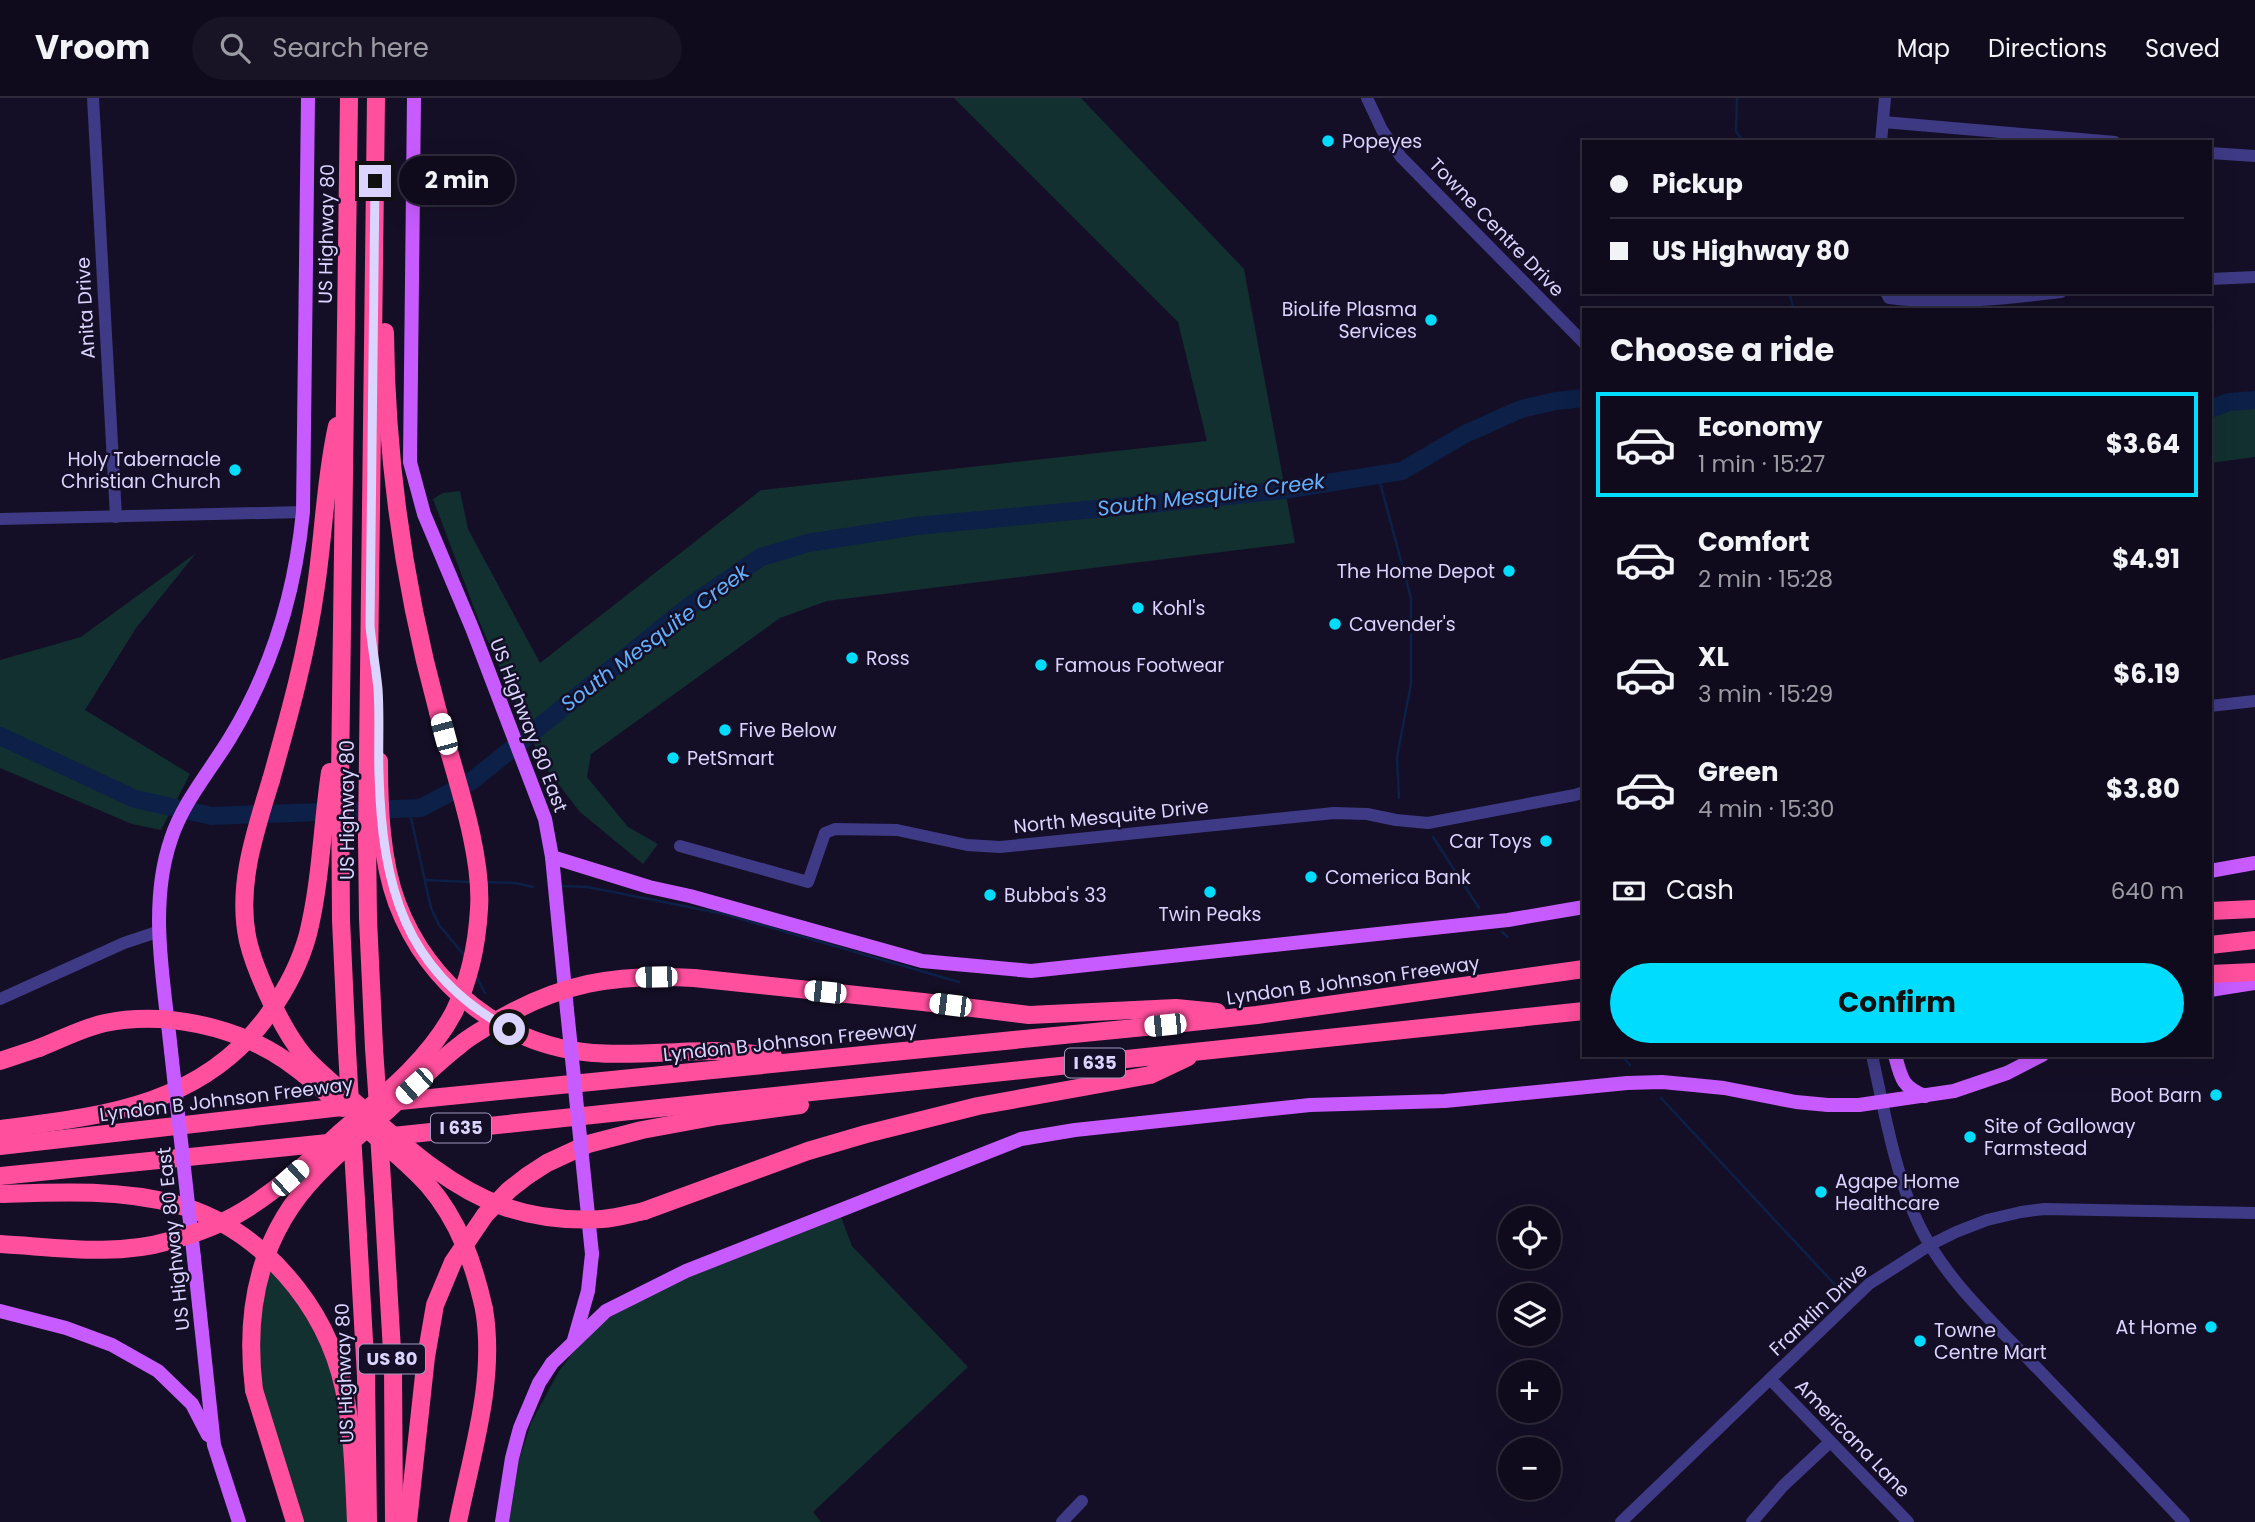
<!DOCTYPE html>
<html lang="en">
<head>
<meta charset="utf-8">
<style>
  :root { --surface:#0f0b1c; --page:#181425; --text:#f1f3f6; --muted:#9b9ba3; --line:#2f2b3b; --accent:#00dcfe }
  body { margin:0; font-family:Poppins,sans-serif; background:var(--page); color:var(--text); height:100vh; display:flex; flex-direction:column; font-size:26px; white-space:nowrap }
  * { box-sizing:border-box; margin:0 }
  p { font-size:23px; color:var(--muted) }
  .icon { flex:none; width:38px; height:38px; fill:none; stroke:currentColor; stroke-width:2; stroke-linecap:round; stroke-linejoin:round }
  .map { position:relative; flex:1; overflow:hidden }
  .side { position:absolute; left:1582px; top:210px; width:630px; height:749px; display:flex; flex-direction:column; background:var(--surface); border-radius:0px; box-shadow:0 7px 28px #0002,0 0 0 2px var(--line) }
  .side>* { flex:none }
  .banner { position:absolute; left:1582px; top:42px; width:630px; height:154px; border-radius:0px; box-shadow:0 7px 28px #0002,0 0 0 2px var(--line); display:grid; align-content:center; height:154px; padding:0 28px; background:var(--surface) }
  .tools { position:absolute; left:1498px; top:1108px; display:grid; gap:14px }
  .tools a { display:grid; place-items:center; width:63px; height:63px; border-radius:50%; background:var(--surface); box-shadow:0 7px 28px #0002,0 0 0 2px var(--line); font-size:35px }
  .end { position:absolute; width:32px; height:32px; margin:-16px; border:9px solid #dad4ff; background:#111; box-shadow:0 0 0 4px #111 }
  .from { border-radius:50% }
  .bubble { position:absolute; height:49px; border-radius:24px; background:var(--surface); box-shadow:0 7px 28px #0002,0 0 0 2px var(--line); font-size:23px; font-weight:700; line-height:49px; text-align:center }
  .car { position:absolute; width:21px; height:42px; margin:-21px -10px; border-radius:9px; box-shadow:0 0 5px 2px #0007; background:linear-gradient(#fff 24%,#345 0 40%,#fff 0 76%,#345 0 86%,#fff 0) }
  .banner b { display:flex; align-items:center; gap:24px; height:66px; font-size:26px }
  .banner b+b { border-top:2px solid var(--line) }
  .banner i { width:18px; height:18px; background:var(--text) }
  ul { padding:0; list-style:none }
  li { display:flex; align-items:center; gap:21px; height:105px; margin:0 14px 10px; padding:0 14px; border:4px solid transparent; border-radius:0px }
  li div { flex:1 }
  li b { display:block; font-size:26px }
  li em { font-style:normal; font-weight:700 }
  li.on { border-color:var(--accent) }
  li>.icon { width:63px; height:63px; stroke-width:1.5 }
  h2 { padding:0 28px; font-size:32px; line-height:84px }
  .pay { display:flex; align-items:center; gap:18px; height:77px; padding:0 28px; font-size:26px }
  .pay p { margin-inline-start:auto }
  .action { display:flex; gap:14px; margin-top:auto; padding:14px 28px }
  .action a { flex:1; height:80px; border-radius:42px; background:var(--accent); color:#111; font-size:28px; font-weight:700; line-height:80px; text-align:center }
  header { display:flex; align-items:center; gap:42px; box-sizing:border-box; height:98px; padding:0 35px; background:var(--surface); border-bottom:2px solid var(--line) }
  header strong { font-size:33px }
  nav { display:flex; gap:38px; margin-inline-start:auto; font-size:24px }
  .search { width:490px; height:63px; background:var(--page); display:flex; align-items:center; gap:18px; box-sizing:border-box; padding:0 24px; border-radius:38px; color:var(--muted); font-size:26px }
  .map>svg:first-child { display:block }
  .green { fill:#123030 }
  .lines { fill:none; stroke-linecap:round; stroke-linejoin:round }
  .stream { stroke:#0c2048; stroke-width:2.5 }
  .river { stroke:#0c2048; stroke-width:18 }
  .minor { stroke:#3f3a85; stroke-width:12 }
  .major { stroke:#c75bff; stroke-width:14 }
  .highway { stroke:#ff4f9d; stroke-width:18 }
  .major-bridge { stroke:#c75bff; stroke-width:14 }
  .highway-bridge { stroke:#ff4f9d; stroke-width:18 }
  .route { stroke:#dad4ff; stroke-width:9 }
  .poi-dot { fill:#00dcfe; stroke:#140f26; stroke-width:2.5 }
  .labels { text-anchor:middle; stroke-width:5; stroke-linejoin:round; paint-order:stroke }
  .shield { fill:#140f26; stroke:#9f99be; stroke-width:2 }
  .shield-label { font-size:18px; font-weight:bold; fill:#dad4ff }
  .poi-label { font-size:19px; fill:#dad4ff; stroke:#140f26; text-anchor:start }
  .street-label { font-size:19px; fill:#dad4ff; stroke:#140f26 }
  .water-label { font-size:21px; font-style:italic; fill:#62b1ff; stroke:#140f26 }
</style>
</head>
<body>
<header>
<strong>Vroom</strong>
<div class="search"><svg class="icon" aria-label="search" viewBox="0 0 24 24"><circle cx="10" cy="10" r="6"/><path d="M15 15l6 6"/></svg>Search here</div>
<nav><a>Map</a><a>Directions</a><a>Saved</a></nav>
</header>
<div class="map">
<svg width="2255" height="1424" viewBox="0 0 2255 1424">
  <rect width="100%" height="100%" fill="#140f26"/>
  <g class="green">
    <polygon points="954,0 1081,0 1244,171 1295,445 827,503 780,520 591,656 587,679 628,729 658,746 643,766 580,714 543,666 479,523 433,401 443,395 460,393 468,431 540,565 761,392 1207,343 1178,224"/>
    <polygon points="2255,294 2255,359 2210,365 2210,302"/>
    <polygon points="196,455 136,530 85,612 190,676 161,732 132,726 0,670 0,562 81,539"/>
    <polygon points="841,1119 852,1148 968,1269 813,1414 821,1424 509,1424 519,1362 531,1325 559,1273 582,1243 607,1221 656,1192"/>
    <path d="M 269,1169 C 284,1188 303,1207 315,1229 C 347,1283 346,1362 349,1424 L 301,1424 L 260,1297 L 255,1248 Z"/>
  </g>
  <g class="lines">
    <g class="stream">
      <polyline points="1737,0 1736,33 1743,44"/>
      <polyline points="1789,194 1794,212"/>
      <polyline points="1378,377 1411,500 1411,586 1397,659 1399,700"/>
      <polyline points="409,711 431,810 439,827 465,858"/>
      <polyline points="1433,739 1479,810"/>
      <polyline points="425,782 470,784"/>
      <polyline points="484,784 516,785 533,789"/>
      <polyline points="562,788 588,789 724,816 959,884"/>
      <polyline points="1502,834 1508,839"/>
      <polyline points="475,876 485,895"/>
      <polyline points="1621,957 1630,967"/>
      <polyline points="1661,1000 1840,1192"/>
    </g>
    <g class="river">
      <polyline points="2210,311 2229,304 2255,302"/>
      <polyline points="0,638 135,701 212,718 421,710 473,682 688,509 761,459 808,445 916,428 1201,401 1284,392 1402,373 1465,336 1521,311 1556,303 1584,300"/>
    </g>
    <g class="minor">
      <polyline points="93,0 116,419"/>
      <polyline points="1367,0 1382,32 1401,59 1584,245"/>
      <polyline points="1883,24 2115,44"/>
      <polyline points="1881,44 1885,0"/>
      <polyline points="2210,55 2255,58"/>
      <polyline points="2210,181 2255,179"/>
      <path d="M 1886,194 L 1889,200 C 1946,207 2005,201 2061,194"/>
      <polyline points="0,421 303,414"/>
      <polyline points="2210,608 2255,603"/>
      <polyline points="680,748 808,784 825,735 835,731 897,732 967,747 1000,749 1334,715 1367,716 1396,722 1428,725 1575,697 1584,694"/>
      <polyline points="0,901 124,845 160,833"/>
      <path d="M 1872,957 C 1884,1012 1896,1081 1921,1131 C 1948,1184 1993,1224 2033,1266 C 2084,1319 2134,1371 2184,1424"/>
      <polyline points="1771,1282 1908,1424"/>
      <polyline points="1062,1424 1082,1403"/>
      <polyline points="1621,1424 1869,1186 1930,1147 1956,1134 1987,1122 2021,1114 2044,1111 2255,1115"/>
      <polyline points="1752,1424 1783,1388 1830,1344"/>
    </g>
    <g class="major">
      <polyline points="414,0 410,364 424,416 472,530 545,721 552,759 567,912"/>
      <polyline points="552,759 649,789 690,798 922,863 1031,873 1508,822 1584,809"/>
      <polyline points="2210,773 2255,765"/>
      <polyline points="2210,892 2255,885"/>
      <path d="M 171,953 C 164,884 148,808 171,741 C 183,704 210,673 230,640 C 272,571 295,494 303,414 L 308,0"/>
      <path d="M 1895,957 C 1901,980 1902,989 1925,998"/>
      <polyline points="194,1160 214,1347 239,1424"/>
      <polyline points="0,1213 66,1230 112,1247 158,1273 192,1306 208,1337"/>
      <polyline points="574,1242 588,1193 592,1156"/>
      <polyline points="502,1424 512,1360 520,1330 539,1285 552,1265 606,1213 686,1173 1021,1041 1075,1032 1310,1007 1445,1003 1627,985 1662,984 1694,987 1724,990 1796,1004 1828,1007 1859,1007 1954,993 2007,975 2042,957"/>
    </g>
    <g class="highway">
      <path d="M 385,234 C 386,363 404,489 438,614"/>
      <path d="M 379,663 C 379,709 381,762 397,805 C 428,887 504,948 593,955 C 633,958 674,953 715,953 C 734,953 754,956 773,958"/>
      <path d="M 271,682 C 289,618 307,554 316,488 C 324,435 325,381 337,328"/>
      <polyline points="2210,813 2255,811"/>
      <polyline points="2210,847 2255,842"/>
      <polyline points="2210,876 2255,874"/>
      <polyline points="694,880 923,904 1029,917 1176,910 1217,914"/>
      <polyline points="374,950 368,821 367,739 376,0"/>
      <polyline points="347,952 341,822 340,679 349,0"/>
      <polyline points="0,963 39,950"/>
      <polyline points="390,1004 1165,927 1257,917 1584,871"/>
      <path d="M 0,1031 C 103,1018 202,1008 268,917 C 286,892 300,866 308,836 C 321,783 322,728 330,674"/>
      <polyline points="383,1039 1584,913"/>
      <polyline points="0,1048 351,1008"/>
      <polyline points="0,1078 338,1044"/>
      <path d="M 0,1096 C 58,1094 119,1091 175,1106 C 260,1129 326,1207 344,1291 C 353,1334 354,1380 356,1424"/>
      <polyline points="383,1099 393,1270 394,1424"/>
      <polyline points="356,1102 366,1278 368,1424"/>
      <polyline points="644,1113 808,1053 866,1036 978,1008 1150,977 1188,959"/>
      <polyline points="254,1292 295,1424"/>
      <polyline points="408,1424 426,1259 435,1207 453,1164 485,1117 509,1092 527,1078 547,1065 588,1046 642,1032 718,1018 800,1007"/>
      <path d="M 458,1424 C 472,1354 496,1282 484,1211"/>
    </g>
    <g class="major-bridge">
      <polyline points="567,912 592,1156"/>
      <polyline points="171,953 194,1160"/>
    </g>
    <g class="highway-bridge">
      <path d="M 271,682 C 255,734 236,789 248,843 C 256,876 283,933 304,958 C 320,976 341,992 359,1008 C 403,1046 447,1088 502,1108 C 533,1119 569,1123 602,1121 C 616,1120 630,1116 644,1113"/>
      <path d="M 39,950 C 60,942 82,930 105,925 C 164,913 235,928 285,962 C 305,976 325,993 343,1010"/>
      <polyline points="374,950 378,1008"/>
      <polyline points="347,952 350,1005"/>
      <path d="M 372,1035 C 391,1052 411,1068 428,1087 C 459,1123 474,1166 484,1211"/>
      <polyline points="352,1036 356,1102"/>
      <polyline points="379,1036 383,1099"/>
      <path d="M 0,1146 C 55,1149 115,1159 169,1143 C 195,1136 220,1127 243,1113 C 279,1091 310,1062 342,1033 C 383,998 428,963 454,914 C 469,883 477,846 479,811 C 483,753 453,672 438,614"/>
      <path d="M 254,1292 C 244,1211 259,1136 318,1076 C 340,1053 365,1032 389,1011 C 412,990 435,966 460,947 C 469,939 481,933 491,926 C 558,885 616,875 694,880"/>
    </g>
  </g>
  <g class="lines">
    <path class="route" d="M 375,83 L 370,528 C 372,549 376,570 378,591 C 380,619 378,648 379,676 C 382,788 404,874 509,931"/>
  </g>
  <g class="poi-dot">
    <circle cx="1328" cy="43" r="7"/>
    <circle cx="1431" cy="222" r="7"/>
    <circle cx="235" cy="372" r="7"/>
    <circle cx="1509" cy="473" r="7"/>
    <circle cx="1138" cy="510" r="7"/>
    <circle cx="1335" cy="526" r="7"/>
    <circle cx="852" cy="560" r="7"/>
    <circle cx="1041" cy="567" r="7"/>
    <circle cx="725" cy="632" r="7"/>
    <circle cx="673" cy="660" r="7"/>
    <circle cx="1546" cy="743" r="7"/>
    <circle cx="1311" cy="779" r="7"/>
    <circle cx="1210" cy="794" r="7"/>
    <circle cx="990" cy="797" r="7"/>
    <circle cx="2216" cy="997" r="7"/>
    <circle cx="1970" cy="1039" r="7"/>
    <circle cx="1821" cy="1094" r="7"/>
    <circle cx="2211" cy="1229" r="7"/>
    <circle cx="1920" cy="1243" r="7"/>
  </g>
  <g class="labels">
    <g class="shield">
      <rect x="1065" y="950.5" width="60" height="29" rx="5"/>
      <rect x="431" y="1015.5" width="60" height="29" rx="5"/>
      <rect x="359" y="1246.5" width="66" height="29" rx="5"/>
    </g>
    <g class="shield-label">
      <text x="1095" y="971">I 635</text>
      <text x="461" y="1036">I 635</text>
      <text x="392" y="1267">US 80</text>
    </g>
    <g class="poi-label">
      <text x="1342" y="50">Popeyes</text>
      <text x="1417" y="218" text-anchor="end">BioLife Plasma<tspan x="1417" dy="22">Services</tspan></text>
      <text x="221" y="368" text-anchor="end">Holy Tabernacle<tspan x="221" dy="22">Christian Church</tspan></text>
      <text x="1495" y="480" text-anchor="end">The Home Depot</text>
      <text x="1152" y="517">Kohl's</text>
      <text x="1349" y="533">Cavender's</text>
      <text x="866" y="567">Ross</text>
      <text x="1055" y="574">Famous Footwear</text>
      <text x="739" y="639">Five Below</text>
      <text x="687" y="667">PetSmart</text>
      <text x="1532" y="750" text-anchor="end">Car Toys</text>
      <text x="1325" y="786">Comerica Bank</text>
      <text x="1004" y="804">Bubba's 33</text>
      <text x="1210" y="823" text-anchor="middle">Twin Peaks</text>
      <text x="2202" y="1004" text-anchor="end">Boot Barn</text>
      <text x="1984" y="1035">Site of Galloway<tspan x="1984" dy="22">Farmstead</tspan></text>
      <text x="1835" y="1090">Agape Home<tspan x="1835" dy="22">Healthcare</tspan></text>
      <text x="2197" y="1236" text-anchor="end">At Home</text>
      <text x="1934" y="1239">Towne<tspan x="1934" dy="22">Centre Mart</tspan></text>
    </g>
    <g class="street-label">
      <text transform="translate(1497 129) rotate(46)" y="7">Towne Centre Drive</text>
      <text transform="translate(326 136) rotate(-89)" y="7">US Highway 80</text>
      <text transform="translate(85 210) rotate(-93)" y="7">Anita Drive</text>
      <text transform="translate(529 627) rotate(69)" y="7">US Highway 80 East</text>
      <text transform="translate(347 712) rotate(-90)" y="7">US Highway 80</text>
      <text transform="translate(1111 718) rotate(-6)" y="7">North Mesquite Drive</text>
      <text transform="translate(1353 882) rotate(-8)" y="7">Lyndon B Johnson Freeway</text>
      <text transform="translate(790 943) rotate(-6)" y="7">Lyndon B Johnson Freeway</text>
      <text transform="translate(226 1001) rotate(-7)" y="7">Lyndon B Johnson Freeway</text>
      <text transform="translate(173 1141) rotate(-96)" y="7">US Highway 80 East</text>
      <text transform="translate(1818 1211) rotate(-43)" y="7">Franklin Drive</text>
      <text transform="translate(344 1275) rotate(-92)" y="7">US Highway 80</text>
      <text transform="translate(1853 1340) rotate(46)" y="7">Americana Lane</text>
    </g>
    <g class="water-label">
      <text transform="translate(1211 397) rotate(-7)" y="7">South Mesquite Creek</text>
      <text transform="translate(655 540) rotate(-37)" y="7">South Mesquite Creek</text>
    </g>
  </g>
</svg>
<div class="tools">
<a><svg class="icon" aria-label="locate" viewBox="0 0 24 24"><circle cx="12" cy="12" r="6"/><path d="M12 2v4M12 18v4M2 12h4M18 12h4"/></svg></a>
<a><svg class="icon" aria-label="layers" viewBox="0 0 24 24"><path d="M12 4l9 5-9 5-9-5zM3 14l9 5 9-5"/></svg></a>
<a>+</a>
<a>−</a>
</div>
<i class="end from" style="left:509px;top:931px"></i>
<i class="end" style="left:375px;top:83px"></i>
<div class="bubble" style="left:399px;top:58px;width:116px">2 min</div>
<i class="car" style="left:444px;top:636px;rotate:345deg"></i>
<i class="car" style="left:656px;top:879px;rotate:269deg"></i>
<i class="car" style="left:825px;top:894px;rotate:276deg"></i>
<i class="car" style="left:950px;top:907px;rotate:277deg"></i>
<i class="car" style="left:1165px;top:927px;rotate:264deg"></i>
<i class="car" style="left:414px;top:988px;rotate:228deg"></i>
<i class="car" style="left:290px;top:1080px;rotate:48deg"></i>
<div class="banner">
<b><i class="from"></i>Pickup</b>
<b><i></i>US Highway 80</b>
</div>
<section class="side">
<h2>Choose a ride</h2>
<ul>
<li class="on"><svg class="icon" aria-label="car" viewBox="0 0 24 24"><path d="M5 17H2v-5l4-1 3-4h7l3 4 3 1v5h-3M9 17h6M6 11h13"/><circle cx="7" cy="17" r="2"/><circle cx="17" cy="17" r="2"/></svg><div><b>Economy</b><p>1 min · 15:27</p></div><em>$3.64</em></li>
<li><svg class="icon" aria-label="car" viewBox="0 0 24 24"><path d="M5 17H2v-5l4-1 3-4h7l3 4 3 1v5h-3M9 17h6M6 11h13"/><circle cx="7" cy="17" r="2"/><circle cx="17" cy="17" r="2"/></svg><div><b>Comfort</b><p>2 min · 15:28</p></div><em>$4.91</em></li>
<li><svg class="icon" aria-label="car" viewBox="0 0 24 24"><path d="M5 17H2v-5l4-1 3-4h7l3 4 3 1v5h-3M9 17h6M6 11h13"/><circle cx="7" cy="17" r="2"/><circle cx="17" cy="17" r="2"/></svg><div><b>XL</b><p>3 min · 15:29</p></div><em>$6.19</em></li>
<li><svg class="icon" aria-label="car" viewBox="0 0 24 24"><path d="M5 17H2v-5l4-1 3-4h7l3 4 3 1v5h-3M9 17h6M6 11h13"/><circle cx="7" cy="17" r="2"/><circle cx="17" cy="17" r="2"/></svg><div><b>Green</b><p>4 min · 15:30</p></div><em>$3.80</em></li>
</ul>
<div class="pay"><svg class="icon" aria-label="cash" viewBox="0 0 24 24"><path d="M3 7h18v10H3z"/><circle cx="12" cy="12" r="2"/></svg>Cash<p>640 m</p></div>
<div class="action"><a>Confirm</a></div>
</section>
</div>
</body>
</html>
